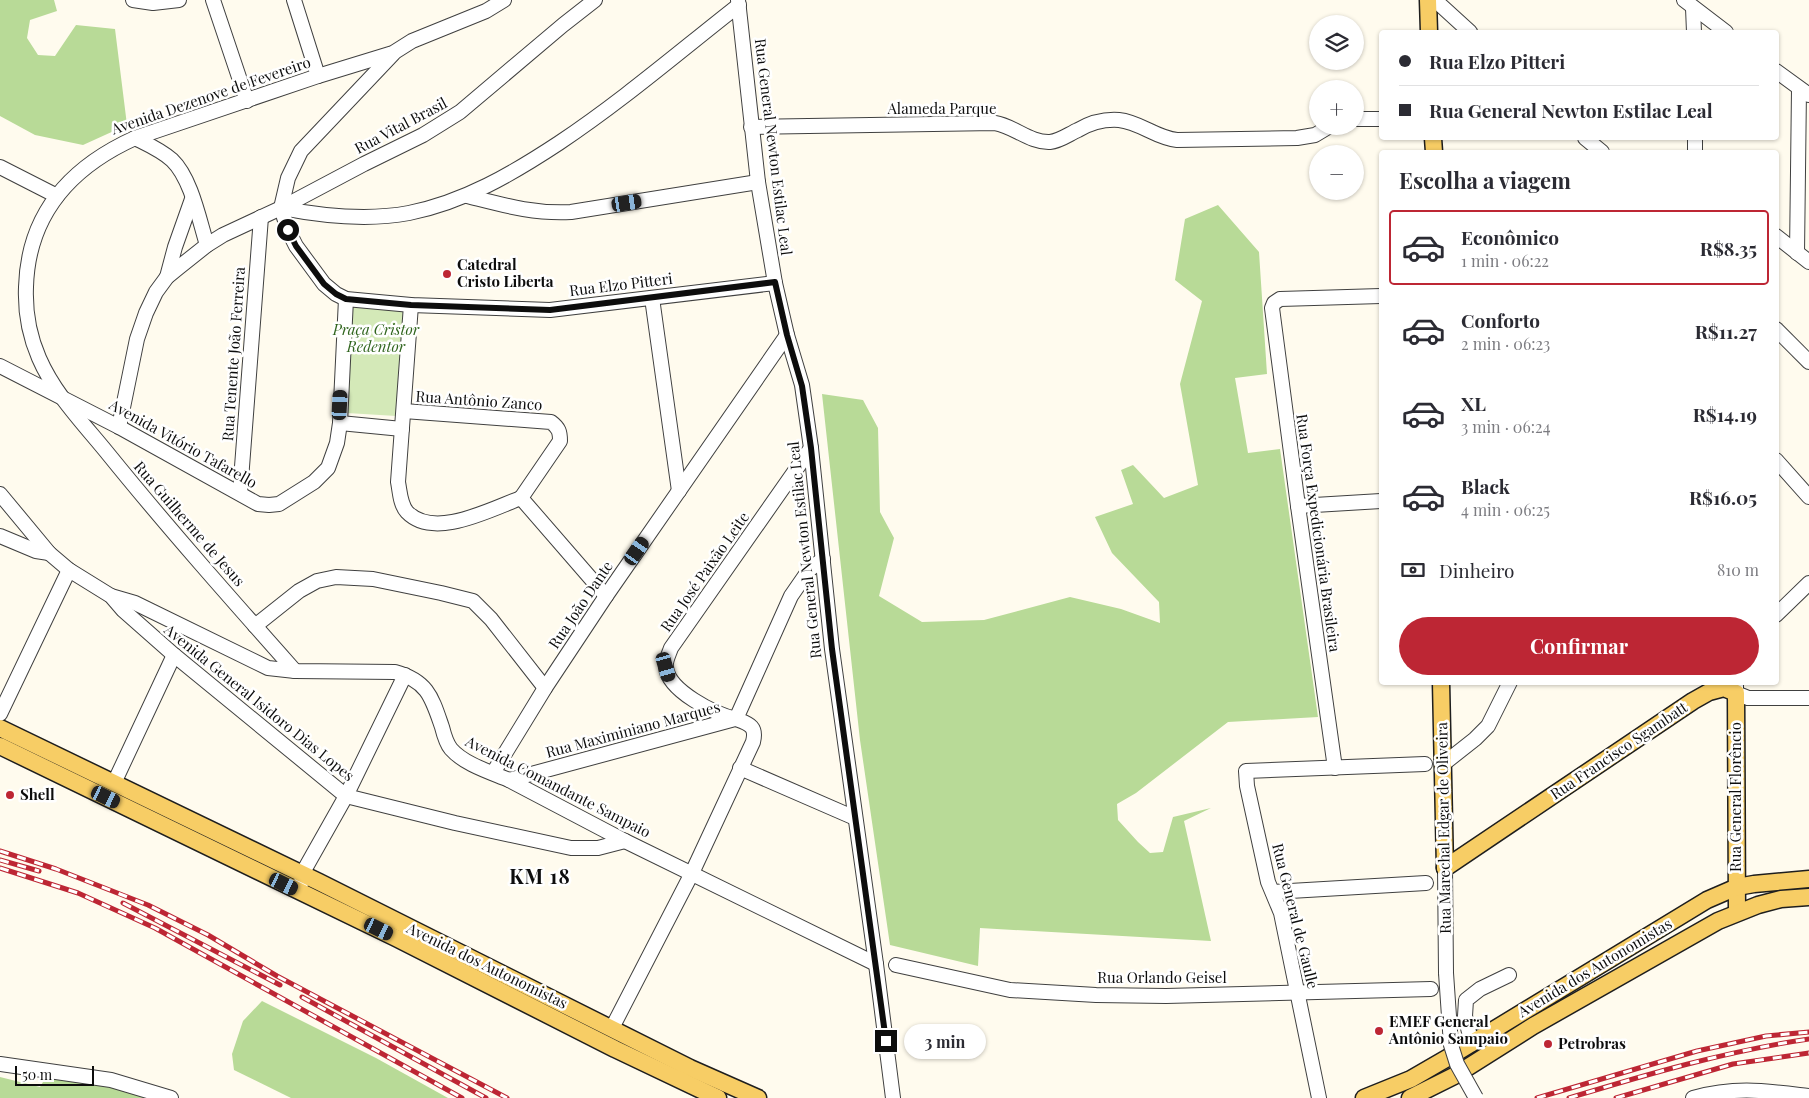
<!DOCTYPE html>
<html lang="pt">
<head>
<meta charset="utf-8">
<style>
  :root { --surface:#fff; --page:#f7f7f7; --text:#2b2b33; --muted:#7c7c81; --line:#e1e1e2; --accent:#bd2634 }
  body { margin:0; font-family:"Playfair Display",serif; background:var(--page); color:var(--text); height:100vh; display:flex; flex-direction:column; font-size:19px; white-space:nowrap }
  * { box-sizing:border-box; margin:0 }
  p { font-size:16px; color:var(--muted) }
  .icon { flex:none; width:28px; height:28px; fill:none; stroke:currentColor; stroke-width:2; stroke-linecap:round; stroke-linejoin:round }
  .map { position:relative; flex:1; overflow:hidden }
  .drawer { position:absolute; left:1379px; top:150px; width:400px; height:535px; display:flex; flex-direction:column; background:var(--surface); border-radius:5px; box-shadow:0 1px 4px #0004 }
  .drawer>* { flex:none }
  .hud { position:absolute; left:1379px; top:30px; width:400px; height:110px; border-radius:5px; box-shadow:0 1px 4px #0004; display:grid; align-content:center; height:110px; padding:0 20px; background:var(--surface) }
  .controls { position:absolute; left:1309px; top:15px; display:grid; gap:10px }
  .controls a { display:grid; place-items:center; width:55px; height:55px; border-radius:50%; background:var(--surface); box-shadow:0 1px 4px #0004; font-size:25px }
  .scale { position:absolute; left:15px; bottom:12px; width:79px; box-sizing:border-box; padding-left:5px; border:2px solid #0d0d0d; border-top:0; font-size:14px; line-height:18px; white-space:nowrap; color:#0d0d0d; -webkit-text-stroke:4px #fff; paint-order:stroke }
  .end { position:absolute; width:22px; height:22px; margin:-11px; border:6px solid #0d0d0d; background:#fff; box-shadow:0 0 0 2px #fff }
  .from { border-radius:50% }
  .bubble { position:absolute; height:35px; border-radius:18px; background:var(--surface); box-shadow:0 1px 4px #0004; font-size:16px; font-weight:700; line-height:35px; text-align:center }
  .car { position:absolute; width:15px; height:30px; margin:-15px -8px; border-radius:6px; box-shadow:0 0 4px 1px #0007; background:linear-gradient(#222 24%,#8ab4d8 0 40%,#222 0 76%,#8ab4d8 0 86%,#222 0) }
  .hud b { display:flex; align-items:center; gap:18px; height:48px; font-size:19px }
  .hud b+b { border-top:1px solid var(--line) }
  .hud i { width:12px; height:12px; background:var(--text) }
  ul { padding:0; list-style:none }
  li { display:flex; align-items:center; gap:15px; height:75px; margin:0 10px 8px; padding:0 10px; border:2px solid transparent; border-radius:5px }
  li div { flex:1 }
  li b { display:block; font-size:19px }
  li em { font-style:normal; font-weight:700 }
  li.current { border-color:var(--accent) }
  li>.icon { width:45px; height:45px; stroke-width:1.5 }
  h2 { padding:0 20px; font-size:22px; line-height:60px }
  .pay { display:flex; align-items:center; gap:12px; height:55px; padding:0 20px; font-size:19px }
  .pay p { margin-inline-start:auto }
  .cta { display:flex; gap:10px; margin-top:auto; padding:10px 20px }
  .cta a { flex:1; height:58px; border-radius:30px; background:var(--accent); color:#fff; font-size:20px; font-weight:700; line-height:58px; text-align:center }
  .map>svg:first-child { display:block }
  .green { fill:#d4e9b8 }
  .forest { fill:#b8da97 }
  .lines { fill:none; stroke-linecap:round; stroke-linejoin:round }
  .minor-casing { stroke:#404040; stroke-width:16 }
  .major-casing { stroke:#1e1e1e; stroke-width:19 }
  .minor { stroke:#fff; stroke-width:14 }
  .major { stroke:#f7cd65; stroke-width:16 }
  .rail-casing { stroke:#bd2634; stroke-width:5 }
  .rail { stroke:#fff; stroke-width:3; stroke-dasharray:9; stroke-linecap:butt }
  .minor-bridge-casing { stroke:#404040; stroke-width:16; stroke-linecap:butt }
  .minor-bridge { stroke:#fff; stroke-width:14 }
  .route { stroke:#0d0d0d; stroke-width:6 }
  .poi-dot { fill:#bd2634; stroke:#fff; stroke-width:2 }
  .labels { text-anchor:middle; stroke-width:5; stroke-linejoin:round; paint-order:stroke }
  .street-label { font-size:15px; fill:#0d0d0d; stroke:#fff }
  .poi-label { font-size:15px; font-weight:bold; fill:#0d0d0d; stroke:#fff; text-anchor:start }
  .park-label { font-size:15px; font-style:italic; fill:#30651e; stroke:#fff }
  .district-label { font-size:20px; font-weight:bold; letter-spacing:1px; fill:#0d0d0d; stroke:#fff }
</style>
</head>
<body>
<div class="map">
<svg width="1809" height="1098" viewBox="0 0 1809 1098">
  <rect width="100%" height="100%" fill="#fffbee"/>
  <polygon class="green" points="353,305 404,311 396,416 347,413"/>
  <g class="forest">
    <polygon points="0,0 54,0 57,11 30,20 27,38 38,55 55,56 76,25 115,29 127,125 83,145 35,135 0,116"/>
    <polygon points="1218,205 1259,252 1267,374 1235,378 1248,453 1280,449 1318,717 1228,722 1136,793 1117,804 1118,820 1138,842 1150,853 1163,852 1173,817 1211,808 1184,821 1211,941 980,928 978,966 890,945 860,740 822,394 863,400 878,428 880,512 894,538 879,596 922,622 984,620 1070,597 1121,609 1160,623 1159,602 1112,553 1095,517 1133,504 1121,470 1133,465 1164,498 1198,485 1180,384 1202,301 1175,280 1185,219"/>
    <polygon points="262,1001 376,1058 448,1098 291,1098 234,1070 232,1054 243,1021"/>
    <polygon points="0,1077 40,1087 46,1077 102,1083 146,1098 0,1098"/>
  </g>
  <g class="lines">
    <defs>
      <g id="minor">
        <polyline points="133,0 153,3 179,0"/>
        <polyline points="213,0 247,101"/>
        <polyline points="294,0 318,76"/>
        <polyline points="738,0 758,182 775,283 787,335 802,385 811,448 832,649 876,964 893,1098"/>
        <polyline points="1435,0 1470,32"/>
        <polyline points="1684,0 1726,32"/>
        <polyline points="1693,8 1694,32"/>
        <polyline points="393,54 301,151 288,178 281,208 288,230 296,246 324,284 336,294 346,299 411,305 550,310 775,283"/>
        <polyline points="1776,71 1809,95"/>
        <polyline points="1355,119 1381,119"/>
        <path d="M 751,127 L 995,123 C 1014,126 1030,143 1050,142 C 1060,141 1069,134 1078,130 C 1090,123 1105,119 1119,120 C 1140,122 1156,138 1177,140 L 1297,138 L 1315,135 L 1330,126"/>
        <path d="M 135,138 C 147,144 161,150 172,160 C 191,178 199,219 207,245"/>
        <polyline points="1585,138 1602,152"/>
        <polyline points="1695,138 1695,152"/>
        <polyline points="0,167 57,196"/>
        <path d="M 467,196 C 503,205 533,214 571,212 L 758,182"/>
        <path d="M 281,208 C 322,216 367,221 409,213 C 464,202 512,174 559,143 C 622,101 679,52 739,5"/>
        <polyline points="1776,236 1809,262"/>
        <polyline points="1797,253 1799,89"/>
        <polyline points="167,277 175,247 192,199"/>
        <polyline points="652,298 679,491"/>
        <path d="M 411,305 L 398,482 C 400,492 400,504 407,512 C 434,540 491,509 521,498"/>
        <polyline points="1776,329 1809,362"/>
        <polyline points="0,366 119,427 258,504 269,505 279,504 314,482 328,468 337,443 340,423 346,299"/>
        <path d="M 404,411 L 551,422 C 559,428 560,432 560,441 L 521,498"/>
        <polyline points="340,423 402,429"/>
        <polyline points="119,427 137,339 146,313 156,292 167,277 178,268 207,245 223,235 281,208 364,164 423,135 460,112 563,25 595,0"/>
        <polyline points="1776,460 1809,497"/>
        <polyline points="240,493 261,217"/>
        <polyline points="0,494 49,553 69,570 111,596 123,610 174,655 346,796 455,823 571,848 598,848 625,841"/>
        <polyline points="521,498 606,596"/>
        <polyline points="1298,506 1381,501"/>
        <polyline points="0,536 36,551 49,553"/>
        <path d="M 111,596 L 135,603 L 268,668 L 295,671 L 395,672 C 428,681 432,698 442,727 C 444,735 446,743 451,749 C 464,764 490,772 509,780 L 625,841 L 876,964"/>
        <polyline points="1776,615 1809,583"/>
        <polyline points="255,626 299,591 317,581 336,577 373,579 441,593 473,601 491,619 545,688"/>
        <path d="M 295,671 C 232,600 169,529 109,455 C 84,424 55,395 39,358 C 29,335 25,311 26,287 C 28,214 71,167 135,138 L 318,76 L 393,53 L 412,41 L 486,11 L 504,0"/>
        <polyline points="1736,682 1736,693 1748,698 1809,698"/>
        <polyline points="0,714 69,570"/>
        <path d="M 736,719 C 715,714 668,691 666,667 C 665,661 669,654 671,648 L 811,448"/>
        <polyline points="1442,765 1475,739 1488,726 1510,682"/>
        <polyline points="740,768 855,818"/>
        <polyline points="1335,768 1298,506 1272,308 1274,303 1280,299 1381,296"/>
        <polyline points="493,773 545,688 606,596 787,335"/>
        <polyline points="509,780 735,719"/>
        <polyline points="114,783 174,655"/>
        <polyline points="1445,868 1446,973"/>
        <polyline points="301,884 302,874 346,796 405,675"/>
        <polyline points="1273,892 1426,883"/>
        <polyline points="896,965 1010,990 1096,995 1166,996 1431,989"/>
        <path d="M 612,1028 L 692,873 L 753,742 C 757,726 749,724 736,719 L 791,596 L 809,570 L 823,559"/>
        <polyline points="1472,1044 1465,1016 1466,1000 1480,989 1509,975"/>
        <polyline points="0,1064 111,1080 171,1098"/>
        <polyline points="1319,1098 1281,913 1268,882 1247,786 1246,771 1425,764"/>
        <path d="M 1693,1098 C 1736,1086 1766,1091 1809,1096"/>
      </g>
      <g id="major">
        <polyline points="1428,0 1429,32"/>
        <polyline points="1433,138 1434,152"/>
        <polyline points="1441,682 1445,868"/>
        <polyline points="0,728 319,882 690,1068 758,1098"/>
        <polyline points="0,746 396,938 615,1049 718,1098"/>
        <polyline points="1445,868 1693,701 1709,692 1724,688 1736,693 1737,912"/>
        <polyline points="1364,1098 1411,1079 1449,1057 1707,900 1737,887 1754,884 1809,879"/>
        <polyline points="1410,1098 1454,1076 1533,1026 1718,921 1758,905 1781,899 1809,897"/>
      </g>
    </defs>
    <use href="#minor" class="minor-casing"/>
    <use href="#major" class="major-casing"/>
    <use href="#minor" class="minor"/>
    <use href="#major" class="major"/>
    <defs>
      <g id="rail">
        <polyline points="0,851 56,869 148,905 208,935 277,976 507,1098"/>
        <polyline points="0,860 39,871"/>
        <polyline points="0,868 78,893 155,928 462,1098"/>
        <polyline points="123,903 280,985"/>
        <polyline points="302,997 486,1098"/>
        <polyline points="1537,1098 1697,1051 1766,1036 1809,1032"/>
        <path d="M 1569,1098 C 1648,1074 1727,1051 1809,1039"/>
        <polyline points="1616,1098 1733,1064 1809,1053"/>
      </g>
    </defs>
    <use href="#rail" class="rail-casing"/>
    <use href="#rail" class="rail"/>
    <defs>
      <polyline id="minor-bridge" points="1446,973 1451,1045 1457,1064 1476,1098"/>
    </defs>
    <use href="#minor-bridge" class="minor-bridge-casing"/>
    <use href="#minor-bridge" class="minor-bridge"/>
  </g>
  <g class="lines">
    <polyline class="route" points="288,230 296,246 324,284 336,294 346,299 411,305 550,310 775,282 787,335 802,386 811,448 832,649 886,1041"/>
  </g>
  <g class="poi-dot">
    <circle cx="447" cy="274" r="5"/>
    <circle cx="10" cy="795" r="5"/>
    <circle cx="1379" cy="1031" r="5"/>
    <circle cx="1548" cy="1044" r="5"/>
  </g>
  <g class="labels">
    <g class="street-label">
      <text transform="translate(211 96) rotate(-19)" y="5">Avenida Dezenove de Fevereiro</text>
      <text x="942" y="114">Alameda Parque</text>
      <text transform="translate(401 126) rotate(-28)" y="5">Rua Vital Brasil</text>
      <text transform="translate(773 147) rotate(83)" y="5">Rua General Newton Estilac Leal</text>
      <text transform="translate(621 285) rotate(-7)" y="5">Rua Elzo Pitteri</text>
      <text transform="translate(234 354) rotate(-86)" y="5">Rua Tenente João Ferreira</text>
      <text transform="translate(479 401) rotate(4)" y="5">Rua Antônio Zanco</text>
      <text transform="translate(183 444) rotate(29)" y="5">Avenida Vitório Tafarello</text>
      <text transform="translate(189 524) rotate(49)" y="5">Rua Guilherme de Jesus</text>
      <text transform="translate(1318 533) rotate(82)" y="5">Rua Força Expedicionária Brasileira</text>
      <text transform="translate(805 550) rotate(-96)" y="5">Rua General Newton Estilac Leal</text>
      <text transform="translate(705 572) rotate(-55)" y="5">Rua José Paixão Leite</text>
      <text transform="translate(581 605) rotate(-56)" y="5">Rua João Dante</text>
      <text transform="translate(259 703) rotate(39)" y="5">Avenida General Isidoro Dias Lopes</text>
      <text transform="translate(633 730) rotate(-15)" y="5">Rua Maximiniano Marques</text>
      <text transform="translate(1619 751) rotate(-34)" y="5">Rua Francisco Sgambatt</text>
      <text transform="translate(558 787) rotate(27)" y="5">Avenida Comandante Sampaio</text>
      <text transform="translate(1736 797) rotate(-90)" y="5">Rua General Florêncio</text>
      <text transform="translate(1444 828) rotate(-91)" y="5">Rua Marechal Edgar de Oliveira</text>
      <text transform="translate(1295 916) rotate(76)" y="5">Rua General de Gaulle</text>
      <text transform="translate(487 966) rotate(26)" y="5">Avenida dos Autonomistas</text>
      <text transform="translate(1595 968) rotate(-31)" y="5">Avenida dos Autonomistas</text>
      <text x="1162" y="983">Rua Orlando Geisel</text>
    </g>
    <g class="poi-label">
      <text x="457" y="270">Catedral<tspan x="457" dy="17">Cristo Liberta</tspan></text>
      <text x="20" y="800">Shell</text>
      <text x="1389" y="1027">EMEF General<tspan x="1389" dy="17">Antônio Sampaio</tspan></text>
      <text x="1558" y="1049">Petrobras</text>
    </g>
    <g class="park-label">
      <text x="376" y="335">Praça Cristor<tspan x="376" dy="17">Redentor</tspan></text>
    </g>
    <g class="district-label">
      <text x="540" y="884">KM 18</text>
    </g>
  </g>
</svg>
<div class="controls">
<a><svg class="icon" aria-label="layers" viewBox="0 0 24 24"><path d="M12 4l9 5-9 5-9-5zM3 14l9 5 9-5"/></svg></a>
<a>+</a>
<a>−</a>
</div>
<div class="scale">50 m</div>
<i class="end from" style="left:288px;top:230px"></i>
<i class="end" style="left:886px;top:1041px"></i>
<div class="bubble" style="left:904px;top:1024px;width:82px">3 min</div>
<i class="car" style="left:627px;top:203px;rotate:81deg"></i>
<i class="car" style="left:340px;top:405px;rotate:3deg"></i>
<i class="car" style="left:637px;top:551px;rotate:35deg"></i>
<i class="car" style="left:666px;top:667px;rotate:164deg"></i>
<i class="car" style="left:106px;top:797px;rotate:116deg"></i>
<i class="car" style="left:284px;top:884px;rotate:116deg"></i>
<i class="car" style="left:379px;top:929px;rotate:116deg"></i>
<div class="hud">
<b><i class="from"></i>Rua Elzo Pitteri</b>
<b><i></i>Rua General Newton Estilac Leal</b>
</div>
<section class="drawer">
<h2>Escolha a viagem</h2>
<ul>
<li class="current"><svg class="icon" aria-label="car" viewBox="0 0 24 24"><path d="M5 17H2v-5l4-1 3-4h7l3 4 3 1v5h-3M9 17h6M6 11h13"/><circle cx="7" cy="17" r="2"/><circle cx="17" cy="17" r="2"/></svg><div><b>Econômico</b><p>1 min · 06:22</p></div><em>R$8.35</em></li>
<li><svg class="icon" aria-label="car" viewBox="0 0 24 24"><path d="M5 17H2v-5l4-1 3-4h7l3 4 3 1v5h-3M9 17h6M6 11h13"/><circle cx="7" cy="17" r="2"/><circle cx="17" cy="17" r="2"/></svg><div><b>Conforto</b><p>2 min · 06:23</p></div><em>R$11.27</em></li>
<li><svg class="icon" aria-label="car" viewBox="0 0 24 24"><path d="M5 17H2v-5l4-1 3-4h7l3 4 3 1v5h-3M9 17h6M6 11h13"/><circle cx="7" cy="17" r="2"/><circle cx="17" cy="17" r="2"/></svg><div><b>XL</b><p>3 min · 06:24</p></div><em>R$14.19</em></li>
<li><svg class="icon" aria-label="car" viewBox="0 0 24 24"><path d="M5 17H2v-5l4-1 3-4h7l3 4 3 1v5h-3M9 17h6M6 11h13"/><circle cx="7" cy="17" r="2"/><circle cx="17" cy="17" r="2"/></svg><div><b>Black</b><p>4 min · 06:25</p></div><em>R$16.05</em></li>
</ul>
<div class="pay"><svg class="icon" aria-label="cash" viewBox="0 0 24 24"><path d="M3 7h18v10H3z"/><circle cx="12" cy="12" r="2"/></svg>Dinheiro<p>810 m</p></div>
<div class="cta"><a>Confirmar</a></div>
</section>
</div>
</body>
</html>
